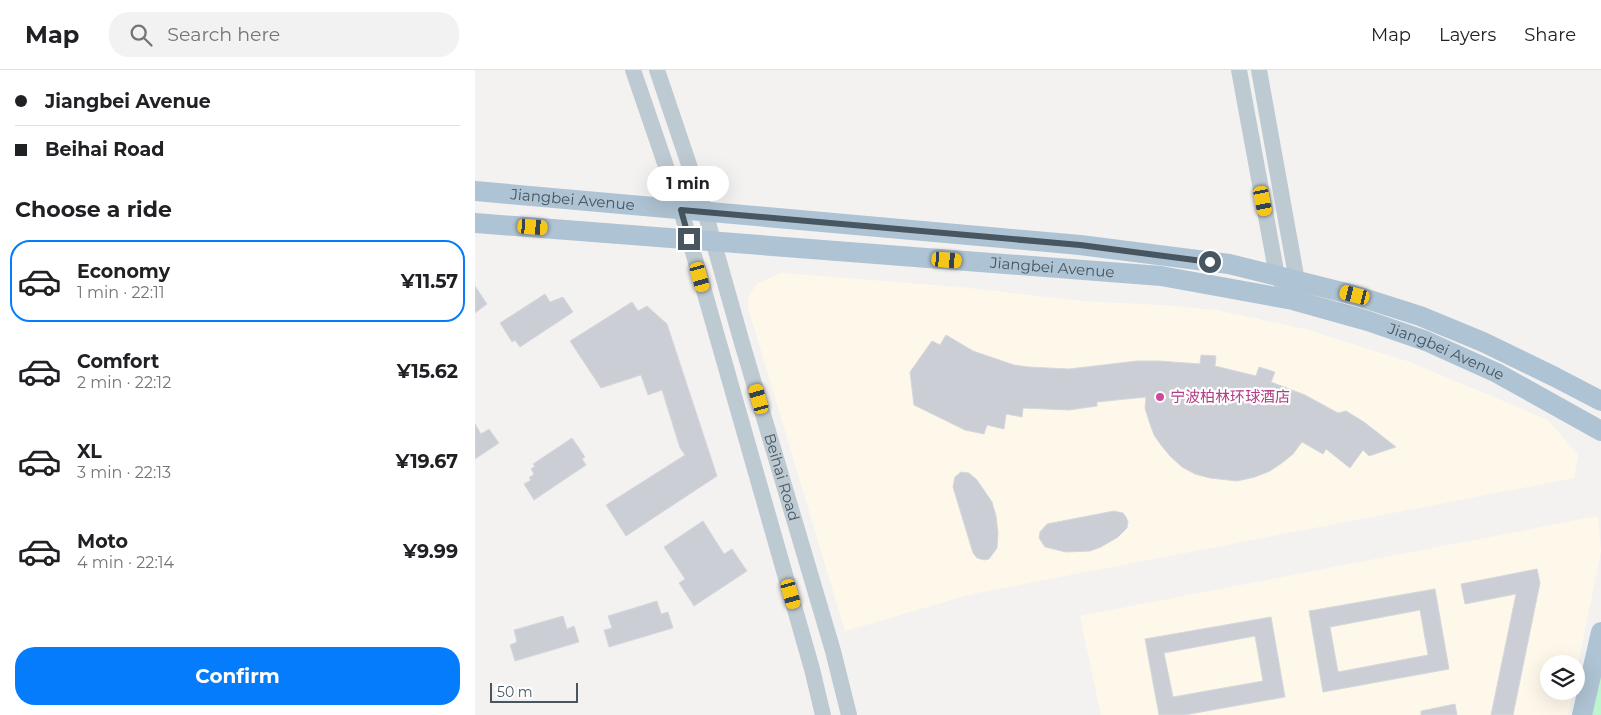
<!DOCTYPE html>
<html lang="en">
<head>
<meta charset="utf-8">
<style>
  :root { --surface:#fff; --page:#f2f2f2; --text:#202124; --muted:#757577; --line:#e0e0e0; --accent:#047cfb }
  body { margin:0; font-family:Montserrat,"Noto Sans SC",sans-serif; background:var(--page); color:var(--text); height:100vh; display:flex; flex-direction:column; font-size:19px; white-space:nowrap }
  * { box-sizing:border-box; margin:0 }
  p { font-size:16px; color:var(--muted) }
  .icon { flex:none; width:28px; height:28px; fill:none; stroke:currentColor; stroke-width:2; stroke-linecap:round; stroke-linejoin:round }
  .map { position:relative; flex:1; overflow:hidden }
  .side { display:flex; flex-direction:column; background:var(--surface); width:475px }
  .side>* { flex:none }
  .banner { display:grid; align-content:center; height:110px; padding:0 15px; background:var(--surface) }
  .tools { position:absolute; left:1065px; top:585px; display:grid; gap:10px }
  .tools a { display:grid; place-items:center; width:45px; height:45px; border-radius:50%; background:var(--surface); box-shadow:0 5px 20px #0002; font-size:25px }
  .scale { position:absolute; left:15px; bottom:12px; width:88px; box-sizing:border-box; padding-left:5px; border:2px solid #475661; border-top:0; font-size:14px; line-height:18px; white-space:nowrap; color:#475661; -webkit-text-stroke:4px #fff; paint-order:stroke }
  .end { position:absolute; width:22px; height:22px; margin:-11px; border:6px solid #475661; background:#fff; box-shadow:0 0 0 2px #fff }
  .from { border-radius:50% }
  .bubble { position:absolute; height:35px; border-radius:18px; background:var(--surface); box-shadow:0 5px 20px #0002; font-size:16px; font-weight:700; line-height:35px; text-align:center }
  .car { position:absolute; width:15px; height:30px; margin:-15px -8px; border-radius:6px; box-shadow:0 0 4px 1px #0007; background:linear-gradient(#f5c518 24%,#345 0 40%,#f5c518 0 76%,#345 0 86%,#f5c518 0) }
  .banner b { display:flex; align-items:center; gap:18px; height:48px; font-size:19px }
  .banner b+b { border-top:1px solid var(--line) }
  .banner i { width:12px; height:12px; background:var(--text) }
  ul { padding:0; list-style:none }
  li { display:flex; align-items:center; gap:15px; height:82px; margin:0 10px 8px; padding:0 5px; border:2px solid transparent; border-radius:20px }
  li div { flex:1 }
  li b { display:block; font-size:19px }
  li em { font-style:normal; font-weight:700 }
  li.active { border-color:var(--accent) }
  li>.icon { width:45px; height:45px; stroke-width:1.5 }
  h2 { padding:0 15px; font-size:22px; line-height:60px }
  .cta { display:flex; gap:10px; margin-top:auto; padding:10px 15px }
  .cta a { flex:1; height:58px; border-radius:20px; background:var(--accent); color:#fff; font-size:20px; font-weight:700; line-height:58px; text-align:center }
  header { display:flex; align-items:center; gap:30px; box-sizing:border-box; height:70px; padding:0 25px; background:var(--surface); border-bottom:1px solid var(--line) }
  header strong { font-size:24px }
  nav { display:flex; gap:28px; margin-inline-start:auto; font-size:18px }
  .search { width:350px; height:45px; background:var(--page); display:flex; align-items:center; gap:12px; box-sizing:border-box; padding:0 18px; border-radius:20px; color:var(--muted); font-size:19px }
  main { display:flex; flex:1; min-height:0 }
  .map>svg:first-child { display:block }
  .commercial { fill:#fef8eb }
  .green { fill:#bcf5cf }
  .building { fill:#cbced4; stroke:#d5d8dd; fill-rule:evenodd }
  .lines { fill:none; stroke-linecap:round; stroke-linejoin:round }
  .tertiary { stroke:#becad2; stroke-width:16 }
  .primary { stroke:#aec3d3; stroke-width:20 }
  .route { stroke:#475661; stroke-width:6 }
  .hotel-dot { fill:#d1479c; stroke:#fff; stroke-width:2 }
  .labels { text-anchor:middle; stroke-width:4.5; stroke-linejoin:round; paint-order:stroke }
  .street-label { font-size:15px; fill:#475661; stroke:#fff }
  .hotel-label { font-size:15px; fill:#b23c85; stroke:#fff; text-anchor:start }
</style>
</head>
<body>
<header>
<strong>Map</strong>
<div class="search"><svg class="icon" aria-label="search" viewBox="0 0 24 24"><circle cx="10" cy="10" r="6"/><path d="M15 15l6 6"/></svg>Search here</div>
<nav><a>Map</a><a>Layers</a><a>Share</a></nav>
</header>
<main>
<section class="side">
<div class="banner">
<b><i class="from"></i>Jiangbei Avenue</b>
<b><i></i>Beihai Road</b>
</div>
<h2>Choose a ride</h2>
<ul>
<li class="active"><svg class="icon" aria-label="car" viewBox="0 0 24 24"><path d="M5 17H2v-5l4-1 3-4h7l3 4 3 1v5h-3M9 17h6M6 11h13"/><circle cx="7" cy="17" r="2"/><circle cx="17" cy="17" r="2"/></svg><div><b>Economy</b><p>1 min · 22:11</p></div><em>¥11.57</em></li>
<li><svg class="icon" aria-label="car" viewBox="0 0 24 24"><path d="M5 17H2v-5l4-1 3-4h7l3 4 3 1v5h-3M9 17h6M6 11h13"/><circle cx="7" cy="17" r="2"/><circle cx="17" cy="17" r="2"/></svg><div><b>Comfort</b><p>2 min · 22:12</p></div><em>¥15.62</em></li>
<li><svg class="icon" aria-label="car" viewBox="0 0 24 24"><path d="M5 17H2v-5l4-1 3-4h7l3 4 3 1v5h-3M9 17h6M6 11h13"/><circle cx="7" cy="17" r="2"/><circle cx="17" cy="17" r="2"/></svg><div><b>XL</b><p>3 min · 22:13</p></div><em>¥19.67</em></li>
<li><svg class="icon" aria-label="car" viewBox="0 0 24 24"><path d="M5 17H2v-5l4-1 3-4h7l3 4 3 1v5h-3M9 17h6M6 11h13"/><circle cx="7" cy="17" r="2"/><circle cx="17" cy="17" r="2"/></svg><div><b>Moto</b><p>4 min · 22:14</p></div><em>¥9.99</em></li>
</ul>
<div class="cta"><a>Confirm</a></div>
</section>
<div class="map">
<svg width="1126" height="645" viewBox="0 0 1126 645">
  <rect width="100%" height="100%" fill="#f4f1f1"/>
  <g class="commercial">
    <polygon points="306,203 485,217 606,231 686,235 741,240 830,259 935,292 1073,350 1103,385 1099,408 497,524 370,561 273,237 274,225 283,213"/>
    <polygon points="1123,446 1126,481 1101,604 1101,594 1074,594 1074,621 1098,621 1093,645 626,645 605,546"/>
  </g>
  <polygon class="green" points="1126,594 1126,645 1114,645"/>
  <g class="building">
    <polygon points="0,216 12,234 0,243"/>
    <polygon points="70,224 75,232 88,227 98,242 45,277 40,270 37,272 25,253"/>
    <polygon points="157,232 163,241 172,236 192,254 242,406 151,466 131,435 210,385 205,378 187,320 173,325 166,305 126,318 95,271"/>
    <polygon points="471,265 498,281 539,295 554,297 594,299 662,291 684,291 725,294 726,285 741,286 740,296 781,306 784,297 800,302 796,312 830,325 863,343 871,341 889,352 921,377 894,386 888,380 875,398 851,379 848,384 827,372 818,384 807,393 795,401 780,407 762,411 735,408 720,404 707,397 695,386 686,375 679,365 674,351 670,338 671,327 622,332 622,336 594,340 548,338 547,347 531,344 529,359 512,355 509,364 490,360 439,335 435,302 457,271 465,275"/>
    <polygon points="0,354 6,364 14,359 24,373 0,389"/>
    <polygon points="97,368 110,387 107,389 111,395 59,430 49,414 56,410 54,408 59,404 56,399 60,396 58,394"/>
    <polygon points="486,402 494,403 502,410 517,432 521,446 523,463 522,478 514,489 509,490 502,488 498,483 478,417 480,407"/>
    <polygon points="639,441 648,443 651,447 653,452 652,458 643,467 626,477 615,481 591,482 570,477 564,468 565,462 572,454"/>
    <polygon points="228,451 249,484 257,479 272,501 219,536 204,513 210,509 189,477"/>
    <polygon points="1062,499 1065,513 1038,645 1016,645 1041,524 990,534 986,514"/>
    <path d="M 960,519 L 974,599 L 848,622 L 834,541 ZM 945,540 L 953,585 L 863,602 L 855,557 Z"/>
    <polygon points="182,531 186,544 193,542 198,558 134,577 129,560 137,558 133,546"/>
    <polygon points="88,546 92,559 99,556 104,572 40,591 35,575 42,572 39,560"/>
    <path d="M 796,547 L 810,627 L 709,645 L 684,645 L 670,569 ZM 780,566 L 788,611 L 698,627 L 689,583 Z"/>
    <polygon points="980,634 982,645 946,645 946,641"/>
  </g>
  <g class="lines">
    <g class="tertiary">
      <polyline points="158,0 206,140 337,599 348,645"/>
      <path id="s1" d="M 182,0 L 230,142 L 267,273 L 358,581 L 374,645"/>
      <polyline points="764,0 802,206 808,215"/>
      <polyline points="784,0 822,211 820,220"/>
    </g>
    <g class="primary">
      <path id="s2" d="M 0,121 L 605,175 L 754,194 L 879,225 L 945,246 L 1008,272 L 1080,307 L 1126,331"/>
      <path id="s3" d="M 0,153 L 686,206 L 818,230 L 893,251 L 951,271 L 1022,303 L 1126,361"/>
      <polyline points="1107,645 1126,562"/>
    </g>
  </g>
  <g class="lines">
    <polyline class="route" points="214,169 206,140 605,175 735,192"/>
  </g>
  <circle class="hotel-dot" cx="685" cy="327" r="5"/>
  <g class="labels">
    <g class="street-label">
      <text dy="5" stroke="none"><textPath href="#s2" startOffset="98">Jiangbei Avenue</textPath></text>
      <text dy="5" stroke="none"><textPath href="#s3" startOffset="579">Jiangbei Avenue</textPath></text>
      <text dy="5" stroke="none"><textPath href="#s3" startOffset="984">Jiangbei Avenue</textPath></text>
      <text dy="5" stroke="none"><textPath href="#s1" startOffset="426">Beihai Road</textPath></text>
    </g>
    <g class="hotel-label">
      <text x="695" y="332">宁波柏林环球酒店</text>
    </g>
  </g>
</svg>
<div class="tools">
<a><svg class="icon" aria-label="layers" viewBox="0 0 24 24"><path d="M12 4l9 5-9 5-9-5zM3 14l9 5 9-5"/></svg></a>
</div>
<div class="scale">50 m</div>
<i class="end from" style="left:735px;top:192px"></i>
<i class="end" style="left:214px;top:169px"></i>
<div class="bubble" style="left:172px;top:96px;width:82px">1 min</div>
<i class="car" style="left:788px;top:131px;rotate:169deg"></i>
<i class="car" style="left:58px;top:157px;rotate:94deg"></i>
<i class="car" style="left:472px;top:190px;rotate:95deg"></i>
<i class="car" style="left:225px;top:207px;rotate:164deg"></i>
<i class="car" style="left:880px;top:225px;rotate:284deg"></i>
<i class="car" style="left:284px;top:329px;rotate:344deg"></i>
<i class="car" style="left:316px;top:524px;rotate:164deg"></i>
</div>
</main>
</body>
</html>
